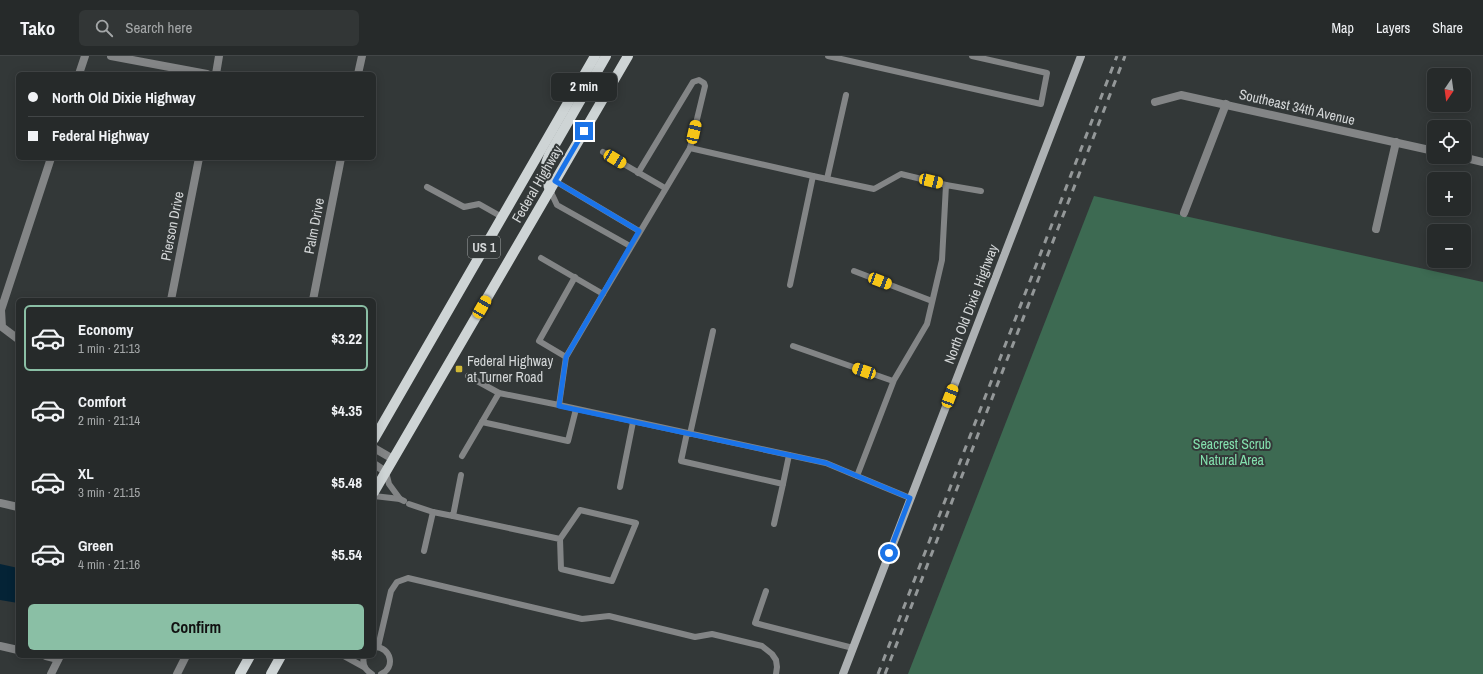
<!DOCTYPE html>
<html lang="en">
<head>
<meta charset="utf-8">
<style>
  :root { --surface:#262a2a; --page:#323636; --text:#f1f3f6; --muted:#a4a7a8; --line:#424647; --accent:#8abfa5 }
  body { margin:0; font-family:"Archivo Narrow",sans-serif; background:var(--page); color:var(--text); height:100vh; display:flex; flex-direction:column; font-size:15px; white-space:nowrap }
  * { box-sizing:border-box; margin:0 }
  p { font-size:13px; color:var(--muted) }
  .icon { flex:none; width:22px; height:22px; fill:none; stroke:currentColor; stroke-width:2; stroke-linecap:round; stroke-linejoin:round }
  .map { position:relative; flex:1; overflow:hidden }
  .drawer { position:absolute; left:16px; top:242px; width:360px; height:360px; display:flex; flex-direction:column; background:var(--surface); border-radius:6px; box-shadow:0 2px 10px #0003,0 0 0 1px var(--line) }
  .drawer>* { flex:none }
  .top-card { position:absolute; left:16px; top:16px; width:360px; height:88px; border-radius:6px; box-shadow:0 2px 10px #0003,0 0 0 1px var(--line); display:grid; align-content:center; height:88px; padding:0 12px; background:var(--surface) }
  .needle { width:26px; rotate:193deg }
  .fabs { position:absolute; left:1427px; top:12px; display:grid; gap:8px }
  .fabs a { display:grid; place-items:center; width:44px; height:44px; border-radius:6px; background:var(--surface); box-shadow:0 2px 10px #0003,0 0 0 1px var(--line); font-size:20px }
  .end { position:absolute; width:18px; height:18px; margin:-9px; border:5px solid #1a73e8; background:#fff; box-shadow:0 0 0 2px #fff }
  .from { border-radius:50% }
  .bubble { position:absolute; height:28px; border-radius:6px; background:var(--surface); box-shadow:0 2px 10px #0003,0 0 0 1px var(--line); font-size:13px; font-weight:800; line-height:28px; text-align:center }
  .car { position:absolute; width:12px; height:24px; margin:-12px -6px; border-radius:5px; box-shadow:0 0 3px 1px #0007; background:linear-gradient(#f5c518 24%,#345 0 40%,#f5c518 0 76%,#345 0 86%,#f5c518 0) }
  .top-card b { display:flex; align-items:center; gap:14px; height:38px; font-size:15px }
  .top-card b+b { border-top:1px solid var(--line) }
  .top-card i { width:10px; height:10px; background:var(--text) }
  ul { padding:7px 0 0; list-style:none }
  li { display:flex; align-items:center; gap:12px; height:66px; margin:0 8px 6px; padding:0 4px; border:2px solid transparent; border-radius:6px }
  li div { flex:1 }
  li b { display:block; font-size:15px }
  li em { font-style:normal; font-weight:800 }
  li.on { border-color:var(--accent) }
  li>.icon { width:36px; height:36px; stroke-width:1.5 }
  .button { display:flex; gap:8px; margin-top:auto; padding:8px 12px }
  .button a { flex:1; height:46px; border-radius:6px; background:var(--accent); color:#111; font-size:16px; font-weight:800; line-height:46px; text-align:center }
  header { display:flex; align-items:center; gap:24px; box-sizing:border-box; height:56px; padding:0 20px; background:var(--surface); border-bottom:1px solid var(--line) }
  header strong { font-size:19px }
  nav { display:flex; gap:22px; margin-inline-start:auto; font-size:14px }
  .search { width:280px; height:36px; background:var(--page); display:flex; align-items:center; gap:10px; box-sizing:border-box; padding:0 14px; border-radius:6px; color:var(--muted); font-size:15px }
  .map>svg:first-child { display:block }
  .green { fill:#3d6a52 }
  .water { fill:#042336 }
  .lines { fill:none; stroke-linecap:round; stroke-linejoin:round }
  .lane { stroke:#838586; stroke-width:6 }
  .street { stroke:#838586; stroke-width:8 }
  .secondary { stroke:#adb1b3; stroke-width:8 }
  .primary { stroke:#ced4d5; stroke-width:10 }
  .rail { stroke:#949899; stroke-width:3; stroke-dasharray:7 7; stroke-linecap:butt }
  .route { stroke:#1a73e8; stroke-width:5 }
  .poi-dot { fill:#d0b836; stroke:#333838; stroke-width:1.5 }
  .labels { text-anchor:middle; stroke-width:4; stroke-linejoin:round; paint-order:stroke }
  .shield { fill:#333838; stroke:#a4a7a8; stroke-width:1 }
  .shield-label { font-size:13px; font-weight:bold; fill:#d4d7d8 }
  .street-label { font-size:14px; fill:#d4d7d8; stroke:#333838 }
  .poi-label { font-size:14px; fill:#d4d7d8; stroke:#333838; text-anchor:start }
  .park-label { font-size:14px; fill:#83dfad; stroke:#333838 }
</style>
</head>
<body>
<header>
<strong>Tako</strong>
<div class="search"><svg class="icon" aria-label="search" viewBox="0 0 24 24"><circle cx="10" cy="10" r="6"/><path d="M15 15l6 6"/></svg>Search here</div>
<nav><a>Map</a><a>Layers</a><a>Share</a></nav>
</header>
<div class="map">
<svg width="1483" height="618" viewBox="0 0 1483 618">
  <rect width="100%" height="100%" fill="#333838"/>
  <polygon class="green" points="1094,140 1483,226 1483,618 908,618"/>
  <polygon class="water" points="0,508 18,512 18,547 0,544"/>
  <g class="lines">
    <g class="lane">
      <polyline points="828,0 1041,48 1047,17 972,0"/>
      <polyline points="603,96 665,132"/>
      <polyline points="638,117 693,26 699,24 704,27 705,30 690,92"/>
      <polyline points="827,123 846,39"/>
      <polyline points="555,125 639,175"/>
      <polyline points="427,131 464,151 479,148 502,161"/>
      <polyline points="550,134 557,149 630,190"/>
      <polyline points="541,202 603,238 690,92 813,120"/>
      <polyline points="854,215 932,245"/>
      <polyline points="575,221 539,285 566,301 603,238"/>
      <polyline points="790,229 813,120 874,133 901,118 946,129"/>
      <polyline points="793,290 893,325"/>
      <polyline points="468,320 499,337 559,349 566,301"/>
      <polyline points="559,349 826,407 857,420"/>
      <polyline points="482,366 568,385 576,353"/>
      <polyline points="687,377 681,405 783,428 774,468"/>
      <polyline points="690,378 713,275"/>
      <polyline points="462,400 499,337"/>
      <polyline points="386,416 389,428 400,443"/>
      <polyline points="783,428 789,399"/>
      <polyline points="620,431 633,366"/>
      <polyline points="374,440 400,443 404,445"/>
      <polyline points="910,442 857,420 894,324 927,268 942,204 946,129 981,135"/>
      <polyline points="409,448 433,456 453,460 461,419"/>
      <polyline points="453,460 560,483 561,513 612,525 636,467 580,454 560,483"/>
      <polyline points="424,495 433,456"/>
      <polyline points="766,535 755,567 853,592"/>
      <path d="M 375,591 C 391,591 396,612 381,618"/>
      <polyline points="378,591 391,535 397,526 408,522 582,563 609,560 695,581 712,578 762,590 772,598 776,604 777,611 776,618"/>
      <polyline points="344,600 364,611"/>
      <path d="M 364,600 C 362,608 365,614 372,618"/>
    </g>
    <g class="street">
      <polyline points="111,0 207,18"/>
      <polyline points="79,18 85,0"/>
      <polyline points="216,18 219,0"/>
      <polyline points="358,18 362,0"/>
      <polyline points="1155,46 1181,39 1434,95"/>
      <polyline points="1462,101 1483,106"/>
      <polyline points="1184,157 1226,48"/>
      <polyline points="1376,173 1396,86"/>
      <polyline points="171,244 199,102"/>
      <polyline points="313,244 341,102"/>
      <polyline points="18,283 2,271 1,254 51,102"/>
      <polyline points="374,392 393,403"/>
      <polyline points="374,408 386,416"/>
      <polyline points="0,447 18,451"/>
      <polyline points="0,590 18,594"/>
      <polyline points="46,600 58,603"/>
      <polyline points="51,618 60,600"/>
      <polyline points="177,618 186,600"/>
    </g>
    <polyline class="secondary" points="843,618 1081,0"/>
    <g class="primary">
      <path d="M 550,134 C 544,119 543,114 549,99 L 606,0"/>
      <polyline points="374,383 595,0"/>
      <polyline points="374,436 628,0"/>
      <polyline points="240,618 250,600"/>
      <polyline points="271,618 281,600"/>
    </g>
    <g class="rail">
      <polyline points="878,618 1117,0"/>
      <polyline points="885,618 1125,0"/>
    </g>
  </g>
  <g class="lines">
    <polyline class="route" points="584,75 555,125 639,175 566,301 559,350 826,407 910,442 889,497"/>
  </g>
  <rect class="poi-dot" x="455" y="309" width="8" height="8" rx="2"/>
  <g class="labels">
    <rect class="shield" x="468" y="180" width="32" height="22" rx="3"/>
    <g class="shield-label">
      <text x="484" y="196">US 1</text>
    </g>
    <g class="street-label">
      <text transform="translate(1297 51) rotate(13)" y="5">Southeast 34th Avenue</text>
      <text transform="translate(537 128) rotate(-60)" y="5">Federal Highway</text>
      <text transform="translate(172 170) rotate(-79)" y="5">Pierson Drive</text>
      <text transform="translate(314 170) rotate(-79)" y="5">Palm Drive</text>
      <text transform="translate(971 248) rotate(-69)" y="5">North Old Dixie Highway</text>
    </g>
    <g class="poi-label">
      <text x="467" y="310">Federal Highway<tspan x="467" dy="16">at Turner Road</tspan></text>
    </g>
    <g class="park-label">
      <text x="1232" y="393">Seacrest Scrub<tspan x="1232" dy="16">Natural Area</tspan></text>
    </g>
  </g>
</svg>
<div class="fabs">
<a><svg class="needle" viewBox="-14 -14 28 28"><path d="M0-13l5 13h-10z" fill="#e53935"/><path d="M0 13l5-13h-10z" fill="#a4a7a8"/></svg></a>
<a><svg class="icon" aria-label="locate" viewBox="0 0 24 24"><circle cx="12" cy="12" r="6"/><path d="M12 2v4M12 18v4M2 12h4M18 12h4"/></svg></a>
<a>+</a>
<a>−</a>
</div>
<i class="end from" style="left:889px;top:497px"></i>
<i class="end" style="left:584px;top:75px"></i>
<div class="bubble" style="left:551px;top:17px;width:66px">2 min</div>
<i class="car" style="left:694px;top:76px;rotate:13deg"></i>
<i class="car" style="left:615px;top:103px;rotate:121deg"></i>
<i class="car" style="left:931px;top:125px;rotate:103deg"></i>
<i class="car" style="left:880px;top:225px;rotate:111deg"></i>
<i class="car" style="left:482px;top:251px;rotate:30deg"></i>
<i class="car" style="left:864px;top:315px;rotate:289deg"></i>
<i class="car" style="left:950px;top:340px;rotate:21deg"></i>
<div class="top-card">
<b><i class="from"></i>North Old Dixie Highway</b>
<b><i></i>Federal Highway</b>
</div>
<section class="drawer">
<ul>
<li class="on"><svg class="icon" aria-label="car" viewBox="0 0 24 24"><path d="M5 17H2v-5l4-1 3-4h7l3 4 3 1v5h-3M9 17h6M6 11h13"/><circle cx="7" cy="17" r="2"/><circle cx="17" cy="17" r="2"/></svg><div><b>Economy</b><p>1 min · 21:13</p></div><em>$3.22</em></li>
<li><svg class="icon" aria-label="car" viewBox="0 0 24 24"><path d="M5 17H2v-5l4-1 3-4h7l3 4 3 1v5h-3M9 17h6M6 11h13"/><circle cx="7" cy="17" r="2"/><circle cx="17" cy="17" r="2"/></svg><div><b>Comfort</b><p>2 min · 21:14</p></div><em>$4.35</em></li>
<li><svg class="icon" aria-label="car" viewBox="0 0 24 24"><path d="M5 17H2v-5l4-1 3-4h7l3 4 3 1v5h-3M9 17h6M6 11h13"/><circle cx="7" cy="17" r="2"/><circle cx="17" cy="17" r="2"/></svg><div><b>XL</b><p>3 min · 21:15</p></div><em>$5.48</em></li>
<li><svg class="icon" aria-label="car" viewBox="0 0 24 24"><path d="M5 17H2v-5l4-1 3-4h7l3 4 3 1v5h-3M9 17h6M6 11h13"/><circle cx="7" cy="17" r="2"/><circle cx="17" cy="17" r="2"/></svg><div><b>Green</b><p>4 min · 21:16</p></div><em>$5.54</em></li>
</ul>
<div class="button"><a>Confirm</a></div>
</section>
</div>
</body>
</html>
